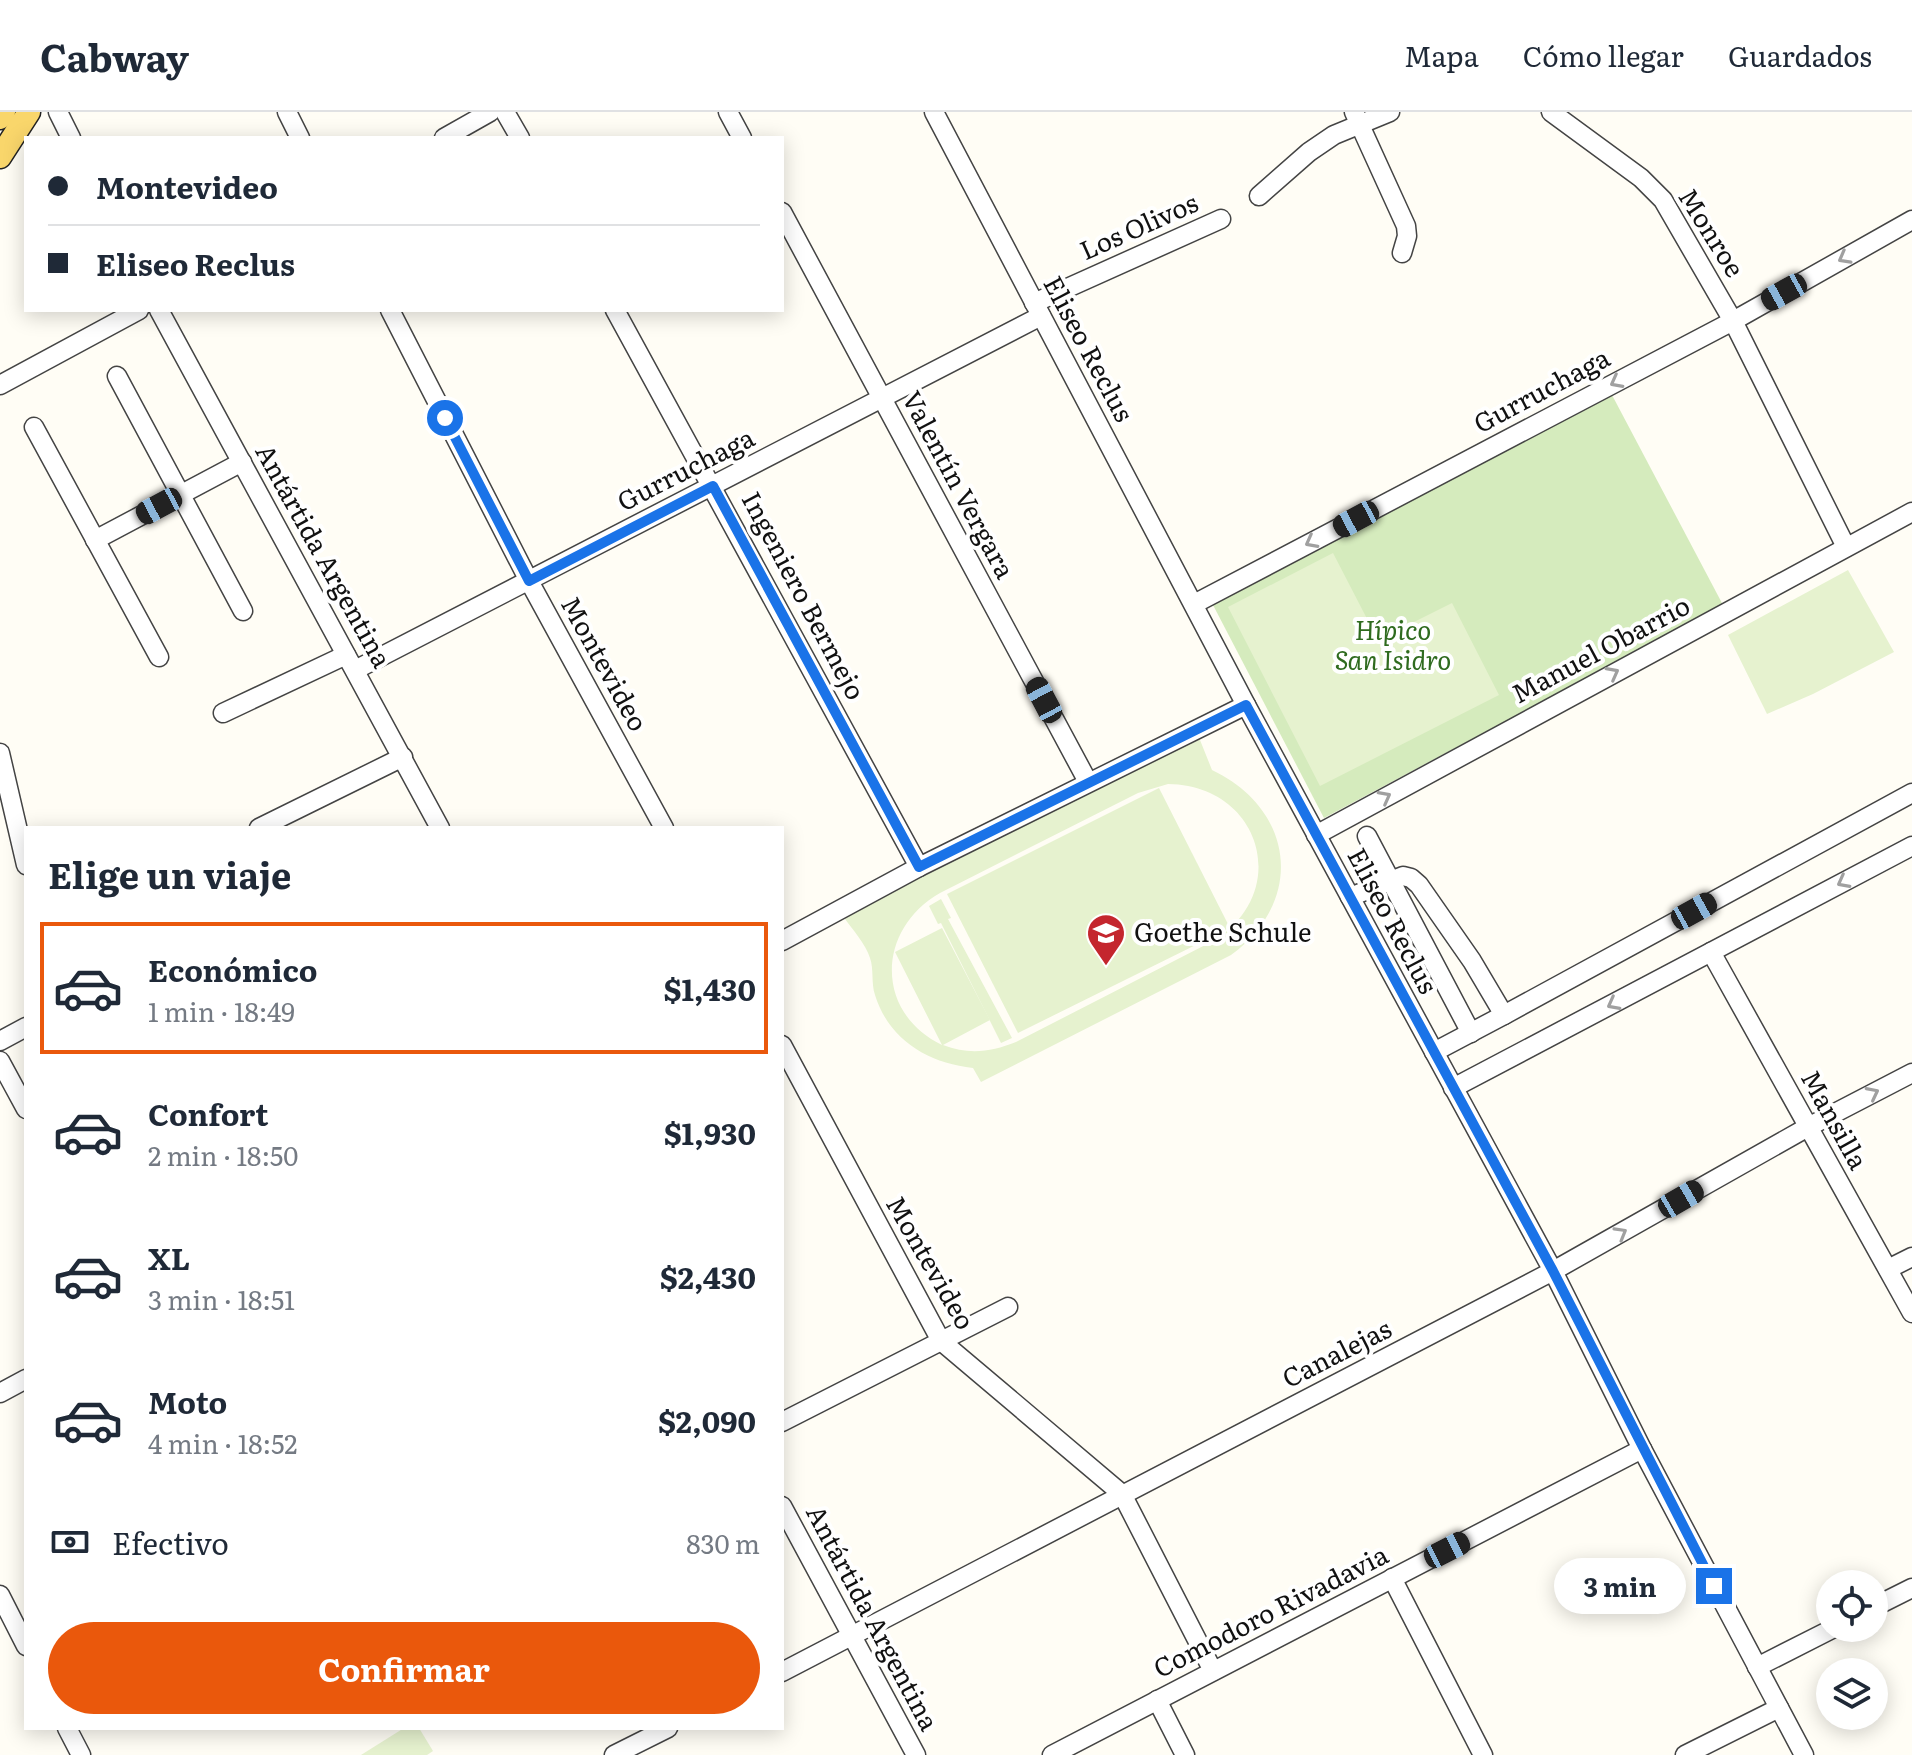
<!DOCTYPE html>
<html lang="es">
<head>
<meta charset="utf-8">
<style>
  :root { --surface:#fff; --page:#f2f2f3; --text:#1f2937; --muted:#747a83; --line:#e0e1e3; --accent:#ea580c }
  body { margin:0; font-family:Literata,serif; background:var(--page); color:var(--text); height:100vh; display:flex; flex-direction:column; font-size:30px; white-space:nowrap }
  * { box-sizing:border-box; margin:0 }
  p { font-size:26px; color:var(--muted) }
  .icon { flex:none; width:44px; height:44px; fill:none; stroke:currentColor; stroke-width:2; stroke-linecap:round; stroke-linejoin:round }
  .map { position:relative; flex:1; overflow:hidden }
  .panel { position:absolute; left:24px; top:714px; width:760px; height:904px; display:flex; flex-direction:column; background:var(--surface); border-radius:0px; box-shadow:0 4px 20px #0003 }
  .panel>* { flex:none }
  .top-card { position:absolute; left:24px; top:24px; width:760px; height:176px; border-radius:0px; box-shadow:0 4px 20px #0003; display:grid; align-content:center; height:176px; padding:0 24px; background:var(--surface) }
  .tools { position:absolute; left:1816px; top:1458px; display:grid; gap:16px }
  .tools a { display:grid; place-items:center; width:72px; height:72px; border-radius:50%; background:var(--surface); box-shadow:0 4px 20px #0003; font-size:40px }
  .end { position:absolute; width:36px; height:36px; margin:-18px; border:10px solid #1a73e8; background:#fff; box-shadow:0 0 0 4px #fff }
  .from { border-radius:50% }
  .bubble { position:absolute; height:56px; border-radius:28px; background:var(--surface); box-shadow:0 4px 20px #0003; font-size:26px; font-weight:700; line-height:56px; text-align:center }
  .car { position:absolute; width:24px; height:48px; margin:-24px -12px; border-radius:10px; box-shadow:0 0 6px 2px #0007; background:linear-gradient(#222 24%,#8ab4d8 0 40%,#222 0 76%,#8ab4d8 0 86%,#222 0) }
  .top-card b { display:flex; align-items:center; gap:28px; height:76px; font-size:30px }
  .top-card b+b { border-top:2px solid var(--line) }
  .top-card i { width:20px; height:20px; background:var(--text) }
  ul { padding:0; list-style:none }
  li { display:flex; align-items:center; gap:24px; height:132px; margin:0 16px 12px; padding:0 8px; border:4px solid transparent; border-radius:0px }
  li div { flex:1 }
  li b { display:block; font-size:30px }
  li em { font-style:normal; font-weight:700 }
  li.active { border-color:var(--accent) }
  li>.icon { width:72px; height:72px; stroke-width:1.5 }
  h2 { padding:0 24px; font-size:36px; line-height:96px }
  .pay { display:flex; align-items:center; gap:20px; height:88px; padding:0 24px; font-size:30px }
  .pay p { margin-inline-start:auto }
  .cta { display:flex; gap:16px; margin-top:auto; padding:16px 24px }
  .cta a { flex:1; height:92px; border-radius:48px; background:var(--accent); color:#fff; font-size:32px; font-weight:700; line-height:92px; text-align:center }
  header { display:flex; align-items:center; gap:48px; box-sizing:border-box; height:112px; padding:0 40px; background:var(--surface); border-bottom:2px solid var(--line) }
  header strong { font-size:38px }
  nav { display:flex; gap:44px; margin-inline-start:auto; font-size:28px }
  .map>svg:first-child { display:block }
  .green { fill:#d5ebbd }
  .pitch { fill:#e6f2cf; fill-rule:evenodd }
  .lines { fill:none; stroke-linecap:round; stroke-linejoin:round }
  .minor-casing { stroke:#444; stroke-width:21 }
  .major-casing { stroke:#222; stroke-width:25 }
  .minor { stroke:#fff; stroke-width:18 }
  .major { stroke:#f9d66b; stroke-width:22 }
  .oneway { stroke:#a0a0a0 }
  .route { stroke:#1a73e8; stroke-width:10 }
  .labels { text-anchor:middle; stroke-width:8; stroke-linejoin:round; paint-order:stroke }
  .street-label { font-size:26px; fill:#111; stroke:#fff }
  .park-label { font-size:26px; font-style:italic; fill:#2f6b1f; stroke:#fff }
  .poi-label { font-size:26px; fill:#111; stroke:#fff; text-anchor:start }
</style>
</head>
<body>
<header>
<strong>Cabway</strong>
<nav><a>Mapa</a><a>Cómo llegar</a><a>Guardados</a></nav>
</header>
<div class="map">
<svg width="1912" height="1643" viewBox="0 0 1912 1643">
  <rect width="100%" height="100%" fill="#fffdf5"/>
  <polygon class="green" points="1612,283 1723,493 1324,706 1213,493"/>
  <g class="pitch">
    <polygon points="1333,441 1378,528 1452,491 1499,583 1320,674 1228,495"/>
    <polygon points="1848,458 1894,540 1813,582 1767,602 1728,523"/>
    <path d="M 1198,623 L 1212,658 C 1294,697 1306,788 1231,843 L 981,970 L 973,956 C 928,951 889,928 875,883 C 871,871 874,857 870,846 C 866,832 851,816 843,804 ZM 1168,672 C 1261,673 1293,780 1213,829 L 1016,930 C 991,940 969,943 943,933 L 990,908 L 942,816 L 895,840 L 942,933 C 874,900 877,817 940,781 L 1138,681 Z"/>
    <polygon points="1159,676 1230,816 1018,921 947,782"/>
    <polygon points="941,787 951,806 948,807 1012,926 1001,931 941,811 938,812 929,794"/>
    <polygon points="404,1616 419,1616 433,1639 427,1643 361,1643"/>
  </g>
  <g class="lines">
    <defs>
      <g id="minor">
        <polyline points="58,0 71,26"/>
        <polyline points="287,0 300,26"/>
        <polyline points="505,0 520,26"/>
        <polyline points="728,0 742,26"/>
        <polyline points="934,0 1246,593 1553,1159 1642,1337 1804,1643"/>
        <polyline points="1354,0 1406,114 1407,124 1402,141"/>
        <polyline points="1551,0 1641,66 1663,88 1733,209 1846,435"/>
        <polyline points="444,26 490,0"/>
        <polyline points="1259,84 1309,40 1334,23 1390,0"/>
        <polyline points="782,100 1088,670"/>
        <polyline points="1034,191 1221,107"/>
        <polyline points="159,198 440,716"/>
        <polyline points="390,198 529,469 664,716"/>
        <polyline points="615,198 919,755"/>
        <polyline points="117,264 243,499"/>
        <polyline points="0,273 139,198"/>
        <polyline points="34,315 159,545"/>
        <polyline points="95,428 242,350"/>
        <polyline points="1194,492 1733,209 1912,108"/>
        <polyline points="355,558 1041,204"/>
        <polyline points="223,601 346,543"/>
        <polyline points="0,641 26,753"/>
        <polyline points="259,716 403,645"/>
        <polyline points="1316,723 1912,400"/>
        <polyline points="1367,724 1471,921"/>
        <polyline points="1350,785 1403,764 1411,766 1419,773 1472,849 1504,903 1912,681"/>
        <polyline points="782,829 919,755 1246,593"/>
        <polyline points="1711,840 1912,1201"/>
        <polyline points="0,929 26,915"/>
        <polyline points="782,933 941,1229 1122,1382 1213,1559"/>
        <polyline points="1434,940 1504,903"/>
        <polyline points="0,949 26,997"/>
        <polyline points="1453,976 1912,734"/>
        <polyline points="1888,1157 1912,1145"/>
        <polyline points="0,1281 26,1267"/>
        <polyline points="782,1310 1008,1195"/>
        <polyline points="782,1394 916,1643"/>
        <polyline points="1392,1466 1483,1643"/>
        <polyline points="0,1483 26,1534"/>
        <polyline points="1874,1495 1912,1476"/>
        <polyline points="1757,1555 1834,1516"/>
        <polyline points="782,1560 1553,1159 1808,1015 1912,961"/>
        <polyline points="1157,1588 1185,1643"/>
        <polyline points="67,1616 81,1643"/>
        <polyline points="614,1643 668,1616"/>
        <polyline points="1052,1643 1642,1337"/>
        <polyline points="1685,1643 1779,1596"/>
      </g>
      <g id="major">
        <polyline points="0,6 4,0"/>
        <polyline points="0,45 29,0"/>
      </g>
    </defs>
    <use href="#minor" class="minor-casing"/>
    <use href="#major" class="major-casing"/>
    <use href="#minor" class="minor"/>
    <use href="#major" class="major"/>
  </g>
  <defs><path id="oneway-chevron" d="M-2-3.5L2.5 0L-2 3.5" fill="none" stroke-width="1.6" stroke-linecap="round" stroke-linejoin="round" transform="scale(2)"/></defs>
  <g class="oneway">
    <use href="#oneway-chevron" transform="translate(1844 146) rotate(151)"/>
    <use href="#oneway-chevron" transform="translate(1616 270) rotate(152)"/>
    <use href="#oneway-chevron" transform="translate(1311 430) rotate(152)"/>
    <use href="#oneway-chevron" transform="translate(1613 561) rotate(-28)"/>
    <use href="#oneway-chevron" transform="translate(1385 685) rotate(-28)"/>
    <use href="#oneway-chevron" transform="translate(1843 770) rotate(152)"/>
    <use href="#oneway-chevron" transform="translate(1613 892) rotate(152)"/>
    <use href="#oneway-chevron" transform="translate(1873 981) rotate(-27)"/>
    <use href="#oneway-chevron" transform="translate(1621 1121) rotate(-30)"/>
  </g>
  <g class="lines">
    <polyline class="route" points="445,306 529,469 713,374 919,755 1246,593 1553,1159 1714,1474"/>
  </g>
  <defs>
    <symbol id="school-pin" viewBox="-11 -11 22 30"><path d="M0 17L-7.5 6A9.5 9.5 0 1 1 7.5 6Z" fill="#c4262e" stroke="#fff"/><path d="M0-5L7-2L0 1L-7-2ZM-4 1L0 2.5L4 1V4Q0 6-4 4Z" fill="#fff"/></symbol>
  </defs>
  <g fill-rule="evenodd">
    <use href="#school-pin" x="1084" y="799" width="44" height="60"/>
  </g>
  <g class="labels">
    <g class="street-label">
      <text transform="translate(1139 115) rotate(-24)" y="9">Los Olivos</text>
      <text transform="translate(1711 121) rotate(58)" y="9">Monroe</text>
      <text transform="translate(1088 237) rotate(62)" y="9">Eliseo Reclus</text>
      <text transform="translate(1542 279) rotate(-28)" y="9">Gurruchaga</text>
      <text transform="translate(686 358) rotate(-27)" y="9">Gurruchaga</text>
      <text transform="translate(958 373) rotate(62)" y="9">Valentín Vergara</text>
      <text transform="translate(323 444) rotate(61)" y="9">Antártida Argentina</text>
      <text transform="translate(803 484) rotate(62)" y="9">Ingeniero Bermejo</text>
      <text transform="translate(1601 538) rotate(-28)" y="9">Manuel Obarrio</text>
      <text transform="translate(604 552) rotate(61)" y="9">Montevideo</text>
      <text transform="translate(1392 809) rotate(62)" y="9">Eliseo Reclus</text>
      <text transform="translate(1834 1008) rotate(61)" y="9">Mansilla</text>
      <text transform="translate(930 1151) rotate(60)" y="9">Montevideo</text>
      <text transform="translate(1337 1242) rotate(-27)" y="9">Canalejas</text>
      <text transform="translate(1271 1500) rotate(-27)" y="9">Comodoro Rivadavia</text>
      <text transform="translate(872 1506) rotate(62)" y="9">Antártida Argentina</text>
    </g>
    <g class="park-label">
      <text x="1393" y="528">Hípico<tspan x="1393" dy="30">San Isidro</tspan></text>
    </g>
    <g class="poi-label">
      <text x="1134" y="830">Goethe Schule</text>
    </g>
  </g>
</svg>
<div class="tools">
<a><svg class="icon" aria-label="locate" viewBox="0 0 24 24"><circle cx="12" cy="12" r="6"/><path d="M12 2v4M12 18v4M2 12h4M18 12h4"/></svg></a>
<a><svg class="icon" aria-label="layers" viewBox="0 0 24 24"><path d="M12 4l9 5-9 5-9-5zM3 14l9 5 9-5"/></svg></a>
</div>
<i class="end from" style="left:445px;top:306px"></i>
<i class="end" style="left:1714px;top:1474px"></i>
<div class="bubble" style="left:1554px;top:1446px;width:132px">3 min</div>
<i class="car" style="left:1784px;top:180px;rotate:241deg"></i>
<i class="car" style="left:159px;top:394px;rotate:242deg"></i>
<i class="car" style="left:1356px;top:407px;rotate:242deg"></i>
<i class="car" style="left:1044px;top:588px;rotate:332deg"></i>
<i class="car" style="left:1694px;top:799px;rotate:61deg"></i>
<i class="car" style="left:1681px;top:1087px;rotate:60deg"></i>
<i class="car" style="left:1447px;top:1438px;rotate:63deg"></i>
<div class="top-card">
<b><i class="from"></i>Montevideo</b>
<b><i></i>Eliseo Reclus</b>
</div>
<section class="panel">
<h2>Elige un viaje</h2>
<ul>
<li class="active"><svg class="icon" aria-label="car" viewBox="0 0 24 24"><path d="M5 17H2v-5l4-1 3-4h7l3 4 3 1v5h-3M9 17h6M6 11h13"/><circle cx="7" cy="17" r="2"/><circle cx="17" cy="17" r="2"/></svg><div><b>Económico</b><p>1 min · 18:49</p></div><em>$1,430</em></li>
<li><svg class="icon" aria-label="car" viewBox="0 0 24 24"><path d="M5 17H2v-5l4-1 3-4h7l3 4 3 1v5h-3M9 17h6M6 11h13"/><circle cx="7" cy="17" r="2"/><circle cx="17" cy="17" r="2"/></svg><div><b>Confort</b><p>2 min · 18:50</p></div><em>$1,930</em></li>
<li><svg class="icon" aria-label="car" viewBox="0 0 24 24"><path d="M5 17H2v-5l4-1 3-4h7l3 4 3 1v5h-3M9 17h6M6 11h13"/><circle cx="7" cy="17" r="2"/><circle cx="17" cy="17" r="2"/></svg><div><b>XL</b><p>3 min · 18:51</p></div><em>$2,430</em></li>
<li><svg class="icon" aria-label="car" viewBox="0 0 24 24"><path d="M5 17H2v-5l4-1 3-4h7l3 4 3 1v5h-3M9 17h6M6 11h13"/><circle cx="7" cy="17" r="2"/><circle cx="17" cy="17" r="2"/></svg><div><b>Moto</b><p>4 min · 18:52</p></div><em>$2,090</em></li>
</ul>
<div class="pay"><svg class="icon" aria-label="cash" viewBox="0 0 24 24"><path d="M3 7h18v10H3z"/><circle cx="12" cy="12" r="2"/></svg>Efectivo<p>830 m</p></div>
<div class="cta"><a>Confirmar</a></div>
</section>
</div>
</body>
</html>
